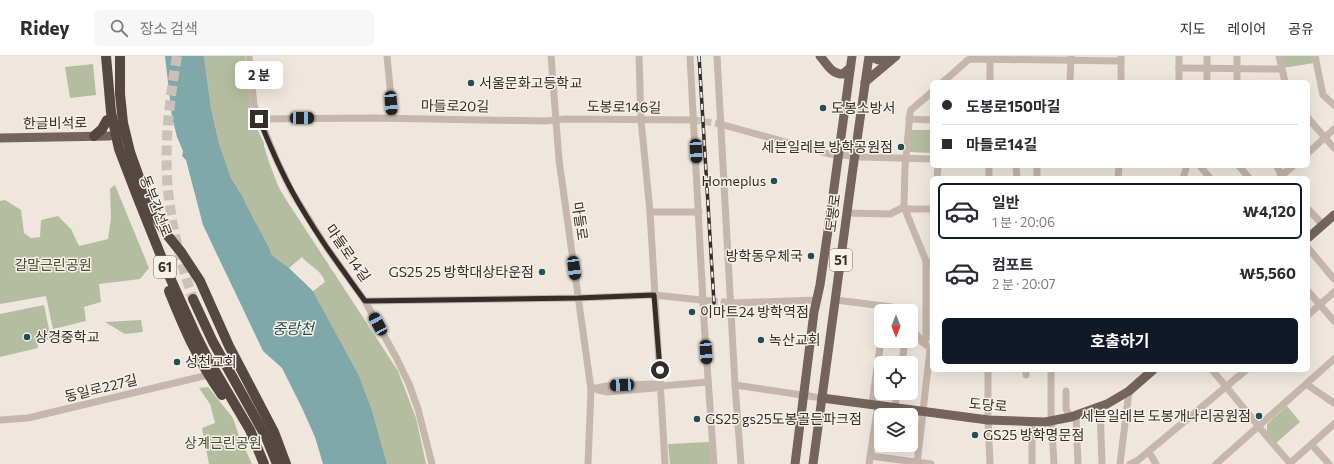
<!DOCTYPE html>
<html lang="ko">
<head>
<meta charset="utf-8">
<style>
  :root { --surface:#fff; --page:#f7f7f7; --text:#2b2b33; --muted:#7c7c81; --line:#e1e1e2; --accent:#111827 }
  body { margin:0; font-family:Commissioner,"Noto Sans KR",sans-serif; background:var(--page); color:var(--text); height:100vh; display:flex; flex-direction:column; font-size:15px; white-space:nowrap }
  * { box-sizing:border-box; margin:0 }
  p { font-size:13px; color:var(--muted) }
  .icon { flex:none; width:22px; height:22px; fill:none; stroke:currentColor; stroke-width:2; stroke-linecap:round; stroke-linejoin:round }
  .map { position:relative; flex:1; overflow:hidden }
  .details { position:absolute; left:930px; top:120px; width:380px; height:196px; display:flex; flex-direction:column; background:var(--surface); border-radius:6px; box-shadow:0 4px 16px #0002 }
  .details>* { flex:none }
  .banner { position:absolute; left:930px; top:24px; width:380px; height:88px; border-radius:6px; box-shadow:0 4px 16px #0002; display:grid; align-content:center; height:88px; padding:0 12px; background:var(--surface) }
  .needle { width:26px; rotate:180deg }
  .controls { position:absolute; left:874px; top:248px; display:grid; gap:8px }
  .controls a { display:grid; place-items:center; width:44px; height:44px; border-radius:6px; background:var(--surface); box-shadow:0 4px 16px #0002; font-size:20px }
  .end { position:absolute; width:18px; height:18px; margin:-9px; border:5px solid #352d2a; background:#fff; box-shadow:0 0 0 2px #fff }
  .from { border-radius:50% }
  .bubble { position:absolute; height:28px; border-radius:6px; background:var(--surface); box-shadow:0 4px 16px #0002; font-size:13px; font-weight:700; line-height:28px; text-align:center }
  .car { position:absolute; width:12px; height:24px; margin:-12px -6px; border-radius:5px; box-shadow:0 0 3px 1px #0007; background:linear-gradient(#222 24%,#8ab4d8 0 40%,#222 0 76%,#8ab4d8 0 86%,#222 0) }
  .banner b { display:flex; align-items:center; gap:14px; height:38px; font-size:15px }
  .banner b+b { border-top:1px solid var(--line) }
  .banner i { width:10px; height:10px; background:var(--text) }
  ul { padding:7px 0 0; list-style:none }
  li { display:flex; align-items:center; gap:12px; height:56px; margin:0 8px 6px; padding:0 4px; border:2px solid transparent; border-radius:6px }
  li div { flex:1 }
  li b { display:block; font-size:15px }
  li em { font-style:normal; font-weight:700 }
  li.active { border-color:var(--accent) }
  li>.icon { width:36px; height:36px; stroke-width:1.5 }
  .primary-button { display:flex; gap:8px; margin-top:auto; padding:8px 12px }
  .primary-button a { flex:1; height:46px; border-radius:6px; background:var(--accent); color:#fff; font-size:16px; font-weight:700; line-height:46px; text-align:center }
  header { display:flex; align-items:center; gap:24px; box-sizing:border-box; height:56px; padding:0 20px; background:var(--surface); border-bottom:1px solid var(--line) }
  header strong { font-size:19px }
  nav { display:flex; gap:22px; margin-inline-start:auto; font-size:14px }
  .search { width:280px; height:36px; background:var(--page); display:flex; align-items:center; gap:10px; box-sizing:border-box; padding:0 14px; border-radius:6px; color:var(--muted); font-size:15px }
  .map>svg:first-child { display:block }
  .green { fill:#b4bda0 }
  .water { fill:#81a8a9 }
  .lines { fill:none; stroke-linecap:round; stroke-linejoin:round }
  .minor-tunnel { stroke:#cac2ba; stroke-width:7; stroke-dasharray:7 3.5; stroke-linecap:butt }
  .highway-tunnel { stroke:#cac2ba; stroke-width:10; stroke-dasharray:10 5; stroke-linecap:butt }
  .minor { stroke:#c6b7ac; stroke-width:7 }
  .major { stroke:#75645d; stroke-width:9 }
  .highway { stroke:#554742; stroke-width:10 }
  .rail-casing { stroke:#352d2a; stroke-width:3.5 }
  .rail { stroke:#f8f1ea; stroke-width:2; stroke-dasharray:6; stroke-linecap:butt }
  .route { stroke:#352d2a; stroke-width:5 }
  .poi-dot { fill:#244f52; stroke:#f8f1ea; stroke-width:1.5 }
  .labels { text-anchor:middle; stroke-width:3; stroke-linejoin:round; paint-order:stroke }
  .shield { fill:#f8f1ea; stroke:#706864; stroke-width:1 }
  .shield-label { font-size:13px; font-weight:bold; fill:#352d2a }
  .poi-label { font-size:14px; fill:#352d2a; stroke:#f8f1ea; text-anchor:start }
  .street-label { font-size:14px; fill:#352d2a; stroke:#f8f1ea }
  .park-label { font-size:14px; fill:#455030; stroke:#f8f1ea }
  .water-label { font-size:15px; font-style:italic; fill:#244f52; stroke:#f8f1ea }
</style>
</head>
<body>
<header>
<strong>Ridey</strong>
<div class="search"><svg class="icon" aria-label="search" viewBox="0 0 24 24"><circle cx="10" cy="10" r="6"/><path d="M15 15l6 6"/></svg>장소 검색</div>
<nav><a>지도</a><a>레이어</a><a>공유</a></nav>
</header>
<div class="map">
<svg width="1334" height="408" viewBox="0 0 1334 408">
  <rect width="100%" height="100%" fill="#efe7de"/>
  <g class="green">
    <path d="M 204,0 L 245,0 L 251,54 L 249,56 L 264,87 L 264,90 L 269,106 L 278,130 L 285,142 L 398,315 L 416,362 L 426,408 L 387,408 L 372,354 L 359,321 L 313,235 L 325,226 C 321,213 310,211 302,201 L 289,212 L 272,199 L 270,193 L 246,148 L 243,141 L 231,122 L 219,87 L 211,52 Z"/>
    <polygon points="1281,0 1312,0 1314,7 1283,12"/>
    <polygon points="93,8 96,39 70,42 65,11"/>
    <polygon points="911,74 932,74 932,97 910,96"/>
    <polygon points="115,129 149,212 140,223 99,228 101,246 84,251 86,265 53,273 46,240 0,248 0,145 5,144 21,154 24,177 31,182 40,181 41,164 58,160 71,173 79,190 108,183 111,162 110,133"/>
    <polygon points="44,249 51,283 37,285 38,292 0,301 0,258"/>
    <polygon points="141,264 143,276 125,278 105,266"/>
    <polygon points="208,331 233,362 239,380 252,408 209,408 202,372 215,367 210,348 199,332"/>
    <polygon points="1287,350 1300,366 1276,387 1267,376 1267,368"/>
    <polygon points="710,386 711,408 670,408 668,388"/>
  </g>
  <polygon class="water" points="165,0 204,0 211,52 219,87 231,122 243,141 246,148 270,193 272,199 289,212 313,235 359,320 372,354 387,408 323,408 315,381 302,352 282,312 263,295 203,169 186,104 182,100 183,95 177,81 172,61"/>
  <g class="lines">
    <g class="minor-tunnel">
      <polyline points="694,64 720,68"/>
      <polyline points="711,245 724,246"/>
    </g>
    <path class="highway-tunnel" d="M 177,0 C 169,47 163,95 169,143 C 173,177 182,210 193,243"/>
    <g class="minor">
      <polyline points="249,0 254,49 277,105 292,136 327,192 365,245 397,303 409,328 418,353 432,408"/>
      <polyline points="387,0 393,62"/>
      <polyline points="551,0 559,104 591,333 588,408"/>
      <polyline points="639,0 641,64 650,156 665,408"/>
      <polyline points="690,0 704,265 714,408"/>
      <polyline points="717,0 735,329 741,408"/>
      <polyline points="1279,0 1285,26"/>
      <polyline points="1315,0 1323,39 1334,49"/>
      <polyline points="1179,12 1282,13"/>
      <polyline points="943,26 968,4 970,3 1121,5"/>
      <polyline points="990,26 990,0"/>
      <polyline points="1070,26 1071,0"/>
      <polyline points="1121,26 1121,0"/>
      <polyline points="1179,26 1179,0"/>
      <polyline points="1207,26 1207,0"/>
      <polyline points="1237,26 1237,0"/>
      <polyline points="932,36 911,54 910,57 905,111 904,151 926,205 932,208"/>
      <polyline points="1308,62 1334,92"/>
      <polyline points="259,63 373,62 545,65 565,63 694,64"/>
      <polyline points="909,63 932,64"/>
      <polyline points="720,68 829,98 862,101 932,103"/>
      <polyline points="1308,97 1334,73"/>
      <polyline points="989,110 989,122"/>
      <polyline points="1016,110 1017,122"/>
      <polyline points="1037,110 1037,122"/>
      <polyline points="1200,110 1210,122"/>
      <polyline points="1239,110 1249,122"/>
      <polyline points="1276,110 1279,114 1282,122"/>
      <polyline points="937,122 938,110"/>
      <polyline points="1118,122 1119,110"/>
      <polyline points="1183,122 1187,110"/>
      <polyline points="1279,122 1293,110"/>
      <polyline points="905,153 932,153"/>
      <polyline points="1308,153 1323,169"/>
      <polyline points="650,156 699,156"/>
      <polyline points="847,157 890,158 904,151"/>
      <polyline points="1308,192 1334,223"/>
      <polyline points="1308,235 1334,265"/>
      <polyline points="836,244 892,251 896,255"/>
      <polyline points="365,245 578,242 654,239 711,245"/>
      <polyline points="724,246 731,247 816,244"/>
      <polyline points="1308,259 1334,236"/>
      <polyline points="911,273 926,289"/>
      <polyline points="922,286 926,283 926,205"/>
      <polyline points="902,307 905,285"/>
      <polyline points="988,314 988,364 990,408"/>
      <polyline points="1051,314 1051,356 1054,408"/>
      <path d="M 1212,314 C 1239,345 1263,378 1291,408"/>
      <polyline points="1026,319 1026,314"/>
      <polyline points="1306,328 1334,347"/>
      <polyline points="735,329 822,342"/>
      <polyline points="591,333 607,330 653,328 661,330 708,326"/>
      <polyline points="598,334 607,336 655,332"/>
      <polyline points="1066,335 1066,353 1071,361"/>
      <polyline points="872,348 881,284"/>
      <polyline points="1100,350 1102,408"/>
      <polyline points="895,351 897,337"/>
      <polyline points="1076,360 1078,408"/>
      <polyline points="0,364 28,362 208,319"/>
      <polyline points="1032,366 1032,408"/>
      <polyline points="1312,389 1329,408"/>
      <polyline points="1149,396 1156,408"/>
      <polyline points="870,400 931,408"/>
      <polyline points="869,408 878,348"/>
      <polyline points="917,408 930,294"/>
      <polyline points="1120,408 1129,335"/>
      <polyline points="1130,408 1137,405 1246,314"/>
      <polyline points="1216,408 1334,303"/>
      <polyline points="1289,408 1334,368"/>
    </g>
    <g class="major">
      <path d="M 820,0 C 827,8 832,19 843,18 L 850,12"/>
      <path d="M 871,0 C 878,6 884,5 891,0"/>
      <polyline points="865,26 896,0"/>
      <polyline points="0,82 110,80"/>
      <polyline points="1308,182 1334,159"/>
      <polyline points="822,342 988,364 1045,366 1071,361 1107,348 1129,335 1153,314"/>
      <polyline points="795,408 814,256 820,229 831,154 852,0"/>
      <polyline points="813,408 853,112 869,0"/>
    </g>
    <g class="highway">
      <polyline points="106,0 111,56 119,93 137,140 167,215 196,279 208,303 250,374 264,408"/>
      <polyline points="120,0 120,38 123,67 130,96 145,138 156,162 168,180 181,196 200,225 229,290 274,376 286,408"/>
      <polyline points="94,80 102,73 107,64"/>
      <path d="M 169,235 C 184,272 199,307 222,339"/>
      <polyline points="193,243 213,286 266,381 277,408"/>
    </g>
    <defs>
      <polyline id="rail" points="699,0 714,247"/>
    </defs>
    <use href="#rail" class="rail-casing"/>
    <use href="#rail" class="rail"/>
  </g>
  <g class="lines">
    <path class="route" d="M 259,63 C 269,87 279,112 292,135 C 313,174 339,209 365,245 L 578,242 L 654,239 L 660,314"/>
  </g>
  <g class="poi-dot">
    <circle cx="471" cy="27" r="4"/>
    <circle cx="823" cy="52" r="4"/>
    <circle cx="901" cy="91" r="4"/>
    <circle cx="774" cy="125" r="4"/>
    <circle cx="811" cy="200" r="4"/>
    <circle cx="542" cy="216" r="4"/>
    <circle cx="692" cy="256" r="4"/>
    <circle cx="27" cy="281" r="4"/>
    <circle cx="761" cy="284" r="4"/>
    <circle cx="177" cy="306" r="4"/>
    <circle cx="1259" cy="360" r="4"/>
    <circle cx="697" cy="363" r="4"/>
    <circle cx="975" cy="379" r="4"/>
  </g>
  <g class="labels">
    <g class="shield">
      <rect x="830" y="193" width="22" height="22" rx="3"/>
      <rect x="154" y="200" width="22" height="22" rx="3"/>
    </g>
    <g class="shield-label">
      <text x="841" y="209">51</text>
      <text x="165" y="216">61</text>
    </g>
    <g class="poi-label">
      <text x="479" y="32">서울문화고등학교</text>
      <text x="831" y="57">도봉소방서</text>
      <text x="893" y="96" text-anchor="end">세븐일레븐 방학공원점</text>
      <text x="766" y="130" text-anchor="end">Homeplus</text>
      <text x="803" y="205" text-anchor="end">방학동우체국</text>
      <text x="534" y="221" text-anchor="end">GS25 25 방학대상타운점</text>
      <text x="700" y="261">이마트24 방학역점</text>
      <text x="35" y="286">상경중학교</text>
      <text x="769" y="289">녹산교회</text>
      <text x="185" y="311">성천교회</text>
      <text x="1251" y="365" text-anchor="end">세븐일레븐 도봉개나리공원점</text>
      <text x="705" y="368">GS25 gs25도봉골든파크점</text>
      <text x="983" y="384">GS25 방학명문점</text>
    </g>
    <g class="street-label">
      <text transform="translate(455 50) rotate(1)" y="5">마들로20길</text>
      <text transform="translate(624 51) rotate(1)" y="5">도봉로146길</text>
      <text transform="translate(55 67) rotate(-1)" y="5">한글비석로</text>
      <text transform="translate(156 150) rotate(69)" y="5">동부간선로</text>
      <text transform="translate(833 157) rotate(-83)" y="5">도봉로</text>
      <text transform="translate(580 165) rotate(82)" y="5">마들로</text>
      <text transform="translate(348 197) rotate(55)" y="5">마들로14길</text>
      <text transform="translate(101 332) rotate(-14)" y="5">동일로227길</text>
      <text transform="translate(988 349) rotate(5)" y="5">도당로</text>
    </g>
    <g class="park-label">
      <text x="53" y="214">갈말근린공원</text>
      <text x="223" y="392">상계근린공원</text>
    </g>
    <g class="water-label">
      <text x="293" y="278">중랑천</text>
    </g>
  </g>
</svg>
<div class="controls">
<a><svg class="needle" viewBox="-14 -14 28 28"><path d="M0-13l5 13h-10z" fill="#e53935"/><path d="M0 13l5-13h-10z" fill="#7c7c81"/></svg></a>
<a><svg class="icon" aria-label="locate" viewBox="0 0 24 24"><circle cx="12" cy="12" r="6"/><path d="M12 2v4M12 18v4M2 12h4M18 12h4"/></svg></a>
<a><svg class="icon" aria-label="layers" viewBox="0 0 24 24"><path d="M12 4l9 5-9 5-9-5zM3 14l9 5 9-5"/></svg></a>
</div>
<i class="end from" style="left:660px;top:314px"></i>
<i class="end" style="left:259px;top:63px"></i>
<div class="bubble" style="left:235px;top:5px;width:48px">2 분</div>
<i class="car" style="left:391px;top:47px;rotate:175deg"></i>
<i class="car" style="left:302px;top:62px;rotate:90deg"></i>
<i class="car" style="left:696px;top:95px;rotate:177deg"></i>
<i class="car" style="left:574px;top:212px;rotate:172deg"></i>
<i class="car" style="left:378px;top:268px;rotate:331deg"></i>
<i class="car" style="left:706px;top:296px;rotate:176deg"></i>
<i class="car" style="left:622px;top:329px;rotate:267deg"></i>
<div class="banner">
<b><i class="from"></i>도봉로150마길</b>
<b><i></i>마들로14길</b>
</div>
<section class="details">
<ul>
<li class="active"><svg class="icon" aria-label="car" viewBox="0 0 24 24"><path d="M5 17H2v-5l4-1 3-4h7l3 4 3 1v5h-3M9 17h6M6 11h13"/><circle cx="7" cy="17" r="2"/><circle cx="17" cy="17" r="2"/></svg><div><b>일반</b><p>1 분 · 20:06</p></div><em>₩4,120</em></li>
<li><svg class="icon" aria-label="car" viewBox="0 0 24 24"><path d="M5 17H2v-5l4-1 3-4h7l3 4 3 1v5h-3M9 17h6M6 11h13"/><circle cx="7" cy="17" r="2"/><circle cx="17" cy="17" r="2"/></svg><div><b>컴포트</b><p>2 분 · 20:07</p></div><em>₩5,560</em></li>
</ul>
<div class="primary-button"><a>호출하기</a></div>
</section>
</div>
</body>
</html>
